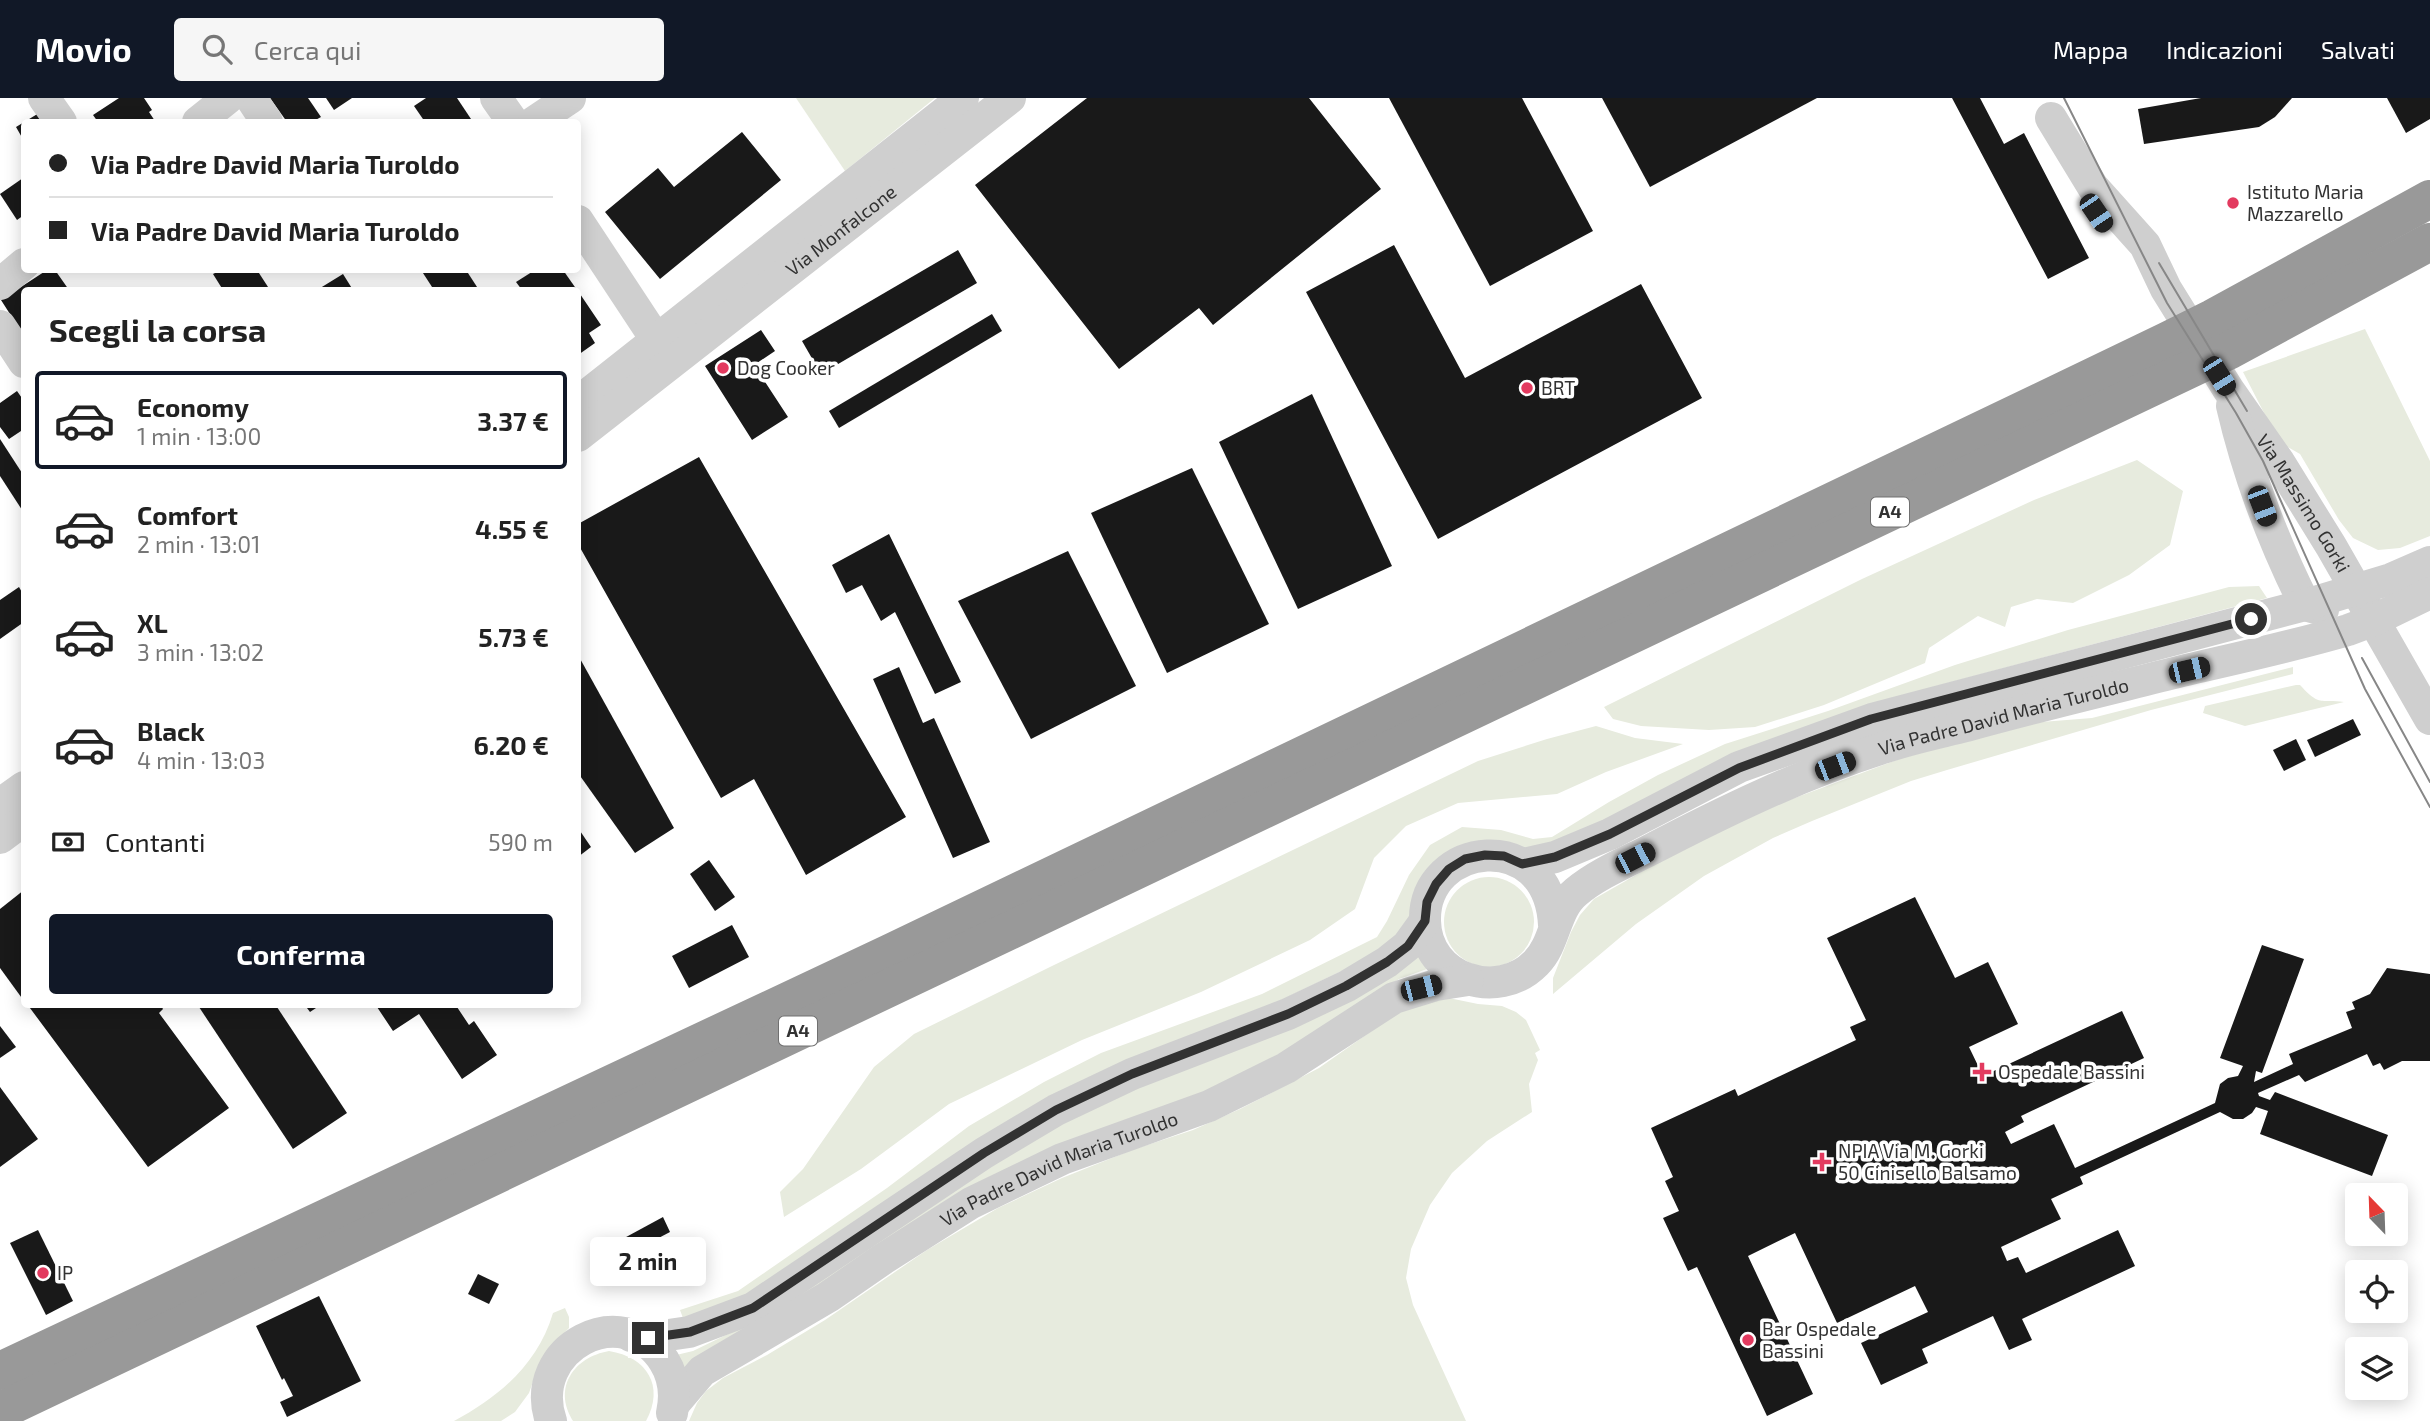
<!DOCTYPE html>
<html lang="it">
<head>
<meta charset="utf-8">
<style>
  :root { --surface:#fff; --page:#f6f6f6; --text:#222; --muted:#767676; --line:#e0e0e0; --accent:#111827 }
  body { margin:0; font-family:"Exo 2",sans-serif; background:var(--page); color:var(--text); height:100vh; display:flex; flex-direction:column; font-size:26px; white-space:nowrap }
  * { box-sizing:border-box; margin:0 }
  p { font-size:23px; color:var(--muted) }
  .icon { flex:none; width:38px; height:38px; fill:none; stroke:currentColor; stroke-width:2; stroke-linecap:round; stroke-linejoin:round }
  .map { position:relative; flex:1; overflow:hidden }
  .details { position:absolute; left:21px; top:189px; width:560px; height:721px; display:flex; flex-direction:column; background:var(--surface); border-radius:7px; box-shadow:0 4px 18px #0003 }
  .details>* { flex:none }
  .top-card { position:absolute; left:21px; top:21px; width:560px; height:154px; border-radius:7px; box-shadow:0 4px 18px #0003; display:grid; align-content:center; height:154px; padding:0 28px; background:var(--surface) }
  .needle { width:46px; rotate:337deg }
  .controls { position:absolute; left:2345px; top:1085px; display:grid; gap:14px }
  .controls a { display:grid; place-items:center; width:63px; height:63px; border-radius:7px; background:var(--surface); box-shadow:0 4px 18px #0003; font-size:35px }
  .end { position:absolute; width:32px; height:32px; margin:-16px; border:9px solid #323232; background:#fff; box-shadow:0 0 0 4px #fff }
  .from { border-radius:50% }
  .bubble { position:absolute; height:49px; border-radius:7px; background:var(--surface); box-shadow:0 4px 18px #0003; font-size:23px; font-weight:700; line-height:49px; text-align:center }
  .car { position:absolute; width:21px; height:42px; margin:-21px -10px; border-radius:9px; box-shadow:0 0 5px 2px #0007; background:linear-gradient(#222 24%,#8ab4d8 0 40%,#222 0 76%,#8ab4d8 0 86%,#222 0) }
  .top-card b { display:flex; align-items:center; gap:24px; height:66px; font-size:26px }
  .top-card b+b { border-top:2px solid var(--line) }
  .top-card i { width:18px; height:18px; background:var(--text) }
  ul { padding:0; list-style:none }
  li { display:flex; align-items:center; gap:21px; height:98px; margin:0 14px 10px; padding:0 14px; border:4px solid transparent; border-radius:7px }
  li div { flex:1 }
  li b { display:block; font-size:26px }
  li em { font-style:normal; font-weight:700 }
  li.active { border-color:var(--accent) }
  li>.icon { width:63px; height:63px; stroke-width:1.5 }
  h2 { padding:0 28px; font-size:32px; line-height:84px }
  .pay { display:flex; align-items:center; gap:18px; height:77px; padding:0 28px; font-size:26px }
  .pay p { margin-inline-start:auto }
  .action { display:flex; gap:14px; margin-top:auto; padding:14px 28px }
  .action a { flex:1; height:80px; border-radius:7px; background:var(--accent); color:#fff; font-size:28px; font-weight:700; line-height:80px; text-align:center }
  header { display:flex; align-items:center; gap:42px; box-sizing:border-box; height:98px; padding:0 35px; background:var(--accent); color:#fff }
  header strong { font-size:33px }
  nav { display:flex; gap:38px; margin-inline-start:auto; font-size:24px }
  .search { width:490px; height:63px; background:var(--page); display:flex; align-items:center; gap:18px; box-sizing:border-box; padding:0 24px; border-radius:7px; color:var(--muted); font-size:26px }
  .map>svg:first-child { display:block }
  .green { fill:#e7ebde }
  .building { fill:#191919 }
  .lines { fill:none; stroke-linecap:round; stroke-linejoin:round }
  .minor { stroke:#cfcfcf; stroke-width:32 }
  .highway { stroke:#999; stroke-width:38 }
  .tram { stroke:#878787; stroke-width:2 }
  .route { stroke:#323232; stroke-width:9 }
  .poi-dot { fill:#e33a5f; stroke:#fff; stroke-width:2.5 }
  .labels { text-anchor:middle; stroke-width:7; stroke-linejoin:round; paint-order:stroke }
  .shield { fill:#fff; stroke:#707070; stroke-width:2 }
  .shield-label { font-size:18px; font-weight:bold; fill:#323232 }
  .poi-label { font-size:19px; fill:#323232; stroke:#fff; text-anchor:start }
  .street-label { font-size:19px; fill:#323232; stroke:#fff }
</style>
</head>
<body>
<header>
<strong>Movio</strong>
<div class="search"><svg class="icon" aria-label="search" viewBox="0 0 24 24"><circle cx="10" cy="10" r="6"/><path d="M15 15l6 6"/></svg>Cerca qui</div>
<nav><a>Mappa</a><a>Indicazioni</a><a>Salvati</a></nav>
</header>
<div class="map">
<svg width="2430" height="1323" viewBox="0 0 2430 1323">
  <rect width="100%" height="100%" fill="#fff"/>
  <g class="green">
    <polygon points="796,0 935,0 845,73"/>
    <polygon points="2365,231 2430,363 2430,438 2400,450 2378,452 2353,440 2339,422 2300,356 2279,344 2243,274"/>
    <polygon points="2137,362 2183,393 2170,447 2129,477 2073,505 2037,501 2011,509 2005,529 1978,518 1929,550 1925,565 1824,607 1755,629 1709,632 1641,628 1613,621 1604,609 1862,481 2034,402"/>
    <polygon points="2259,488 2267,500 1929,590 1548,753 1501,748 1410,818 1389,850 1192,945 797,1171 686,1228 680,1212 738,1193 887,1090 969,1028 1044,984 1101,955 1262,896 1377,839 1387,823 1409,777 1430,747 1462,729 1501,732 1533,741 1552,739 1609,704 1658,677 1725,646 1828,613 1955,567 2068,532 2229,489"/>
    <polygon points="2293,569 2293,576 2151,612 1947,672 1911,683 1812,723 1773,740 1704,778 1636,826 1553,896 1553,880 1571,834 1580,817 1594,801 1685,749 1784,704 1902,660 2030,625 2092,620"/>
    <path d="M 2296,587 L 2300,587 C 2321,610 2320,600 2344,604 L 2245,628 L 2203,615 L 2205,608 Z"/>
    <polygon points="1596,628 1635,640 1683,646 1606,674 1557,696 1458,705 1406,728 1374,760 1355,811 1310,842 1201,894 1082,942 949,1006 861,1071 784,1119 780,1094 803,1071 874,969 914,936 1052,868 1478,663 1547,641"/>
    <circle cx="1489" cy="824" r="45"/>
    <polygon points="1417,850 1427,871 1399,881 1331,927 1223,989 680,1276 672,1258 693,1253 730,1235 995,1058"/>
    <polygon points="1444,899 1478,906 1502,908 1516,914 1526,922 1540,952 1535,955 1538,962 1529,986 1532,1014 1487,1043 1452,1075 1430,1107 1411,1151 1406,1180 1413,1207 1466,1323 689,1323 697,1305 706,1293 723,1280 767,1257 825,1222 927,1152 998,1110 1062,1080 1132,1052 1193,1032 1240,1011 1319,970 1407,908"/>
    <path d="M 565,1210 L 569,1219 L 569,1230 L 554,1246 L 536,1275 L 529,1295 L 515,1314 L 501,1323 L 454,1323 C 499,1299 538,1266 553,1215 Z"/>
    <path d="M 609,1253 C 647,1259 665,1288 646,1323 L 573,1323 C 552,1290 574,1259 609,1253 Z"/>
  </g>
  <g class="building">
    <polygon points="119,0 144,0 152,12 149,14 155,23 98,24 93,17"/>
    <polygon points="270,0 308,0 321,19 312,24 287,24"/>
    <polygon points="326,0 352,0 334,12"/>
    <polygon points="426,0 457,0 473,24 425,24 414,8"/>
    <polygon points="1087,0 1309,0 1381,91 1213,227 1199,210 1119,271 975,87"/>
    <polygon points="1389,0 1522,0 1593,133 1490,188"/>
    <polygon points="1602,0 1817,0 1650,89"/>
    <polygon points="1952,0 1980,0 2004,46 2024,35 2089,160 2048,181"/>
    <polygon points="2201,0 2292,0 2275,19 2259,29 2144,46 2138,11"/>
    <polygon points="2387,0 2430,0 2430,21 2406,35"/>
    <polygon points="39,15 45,24 24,24 24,43 16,29"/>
    <polygon points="742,34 781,82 660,181 605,114 658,70 674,89"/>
    <polygon points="23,80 24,117 17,122 0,96"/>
    <polygon points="1394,147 1465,280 1641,186 1702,300 1438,441 1306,194"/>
    <polygon points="958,152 977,185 821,276 802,243"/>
    <polygon points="47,172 55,172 69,192 24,192 24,238 1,202"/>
    <polygon points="221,172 257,172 270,192 223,192 213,176"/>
    <polygon points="421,172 466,172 479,192 434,192"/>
    <polygon points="535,172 563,172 577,192 522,192 516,184"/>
    <polygon points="343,176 353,192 317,192"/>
    <polygon points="578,193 601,227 589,235 595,245 578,257"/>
    <polygon points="992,216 1002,233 839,330 829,313"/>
    <polygon points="761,232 775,253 754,267 788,319 752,342 705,268"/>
    <polygon points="17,293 24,303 24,310 21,313 24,319 24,331 9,341 0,329 0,305"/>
    <polygon points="1312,296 1392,468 1298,511 1219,344"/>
    <polygon points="0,341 24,378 24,415 0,378"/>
    <polygon points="699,359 906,719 806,777 754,681 721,700 578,446 578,426"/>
    <polygon points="1192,370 1269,526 1167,575 1091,415"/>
    <polygon points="889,436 961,584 935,596 895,514 881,523 862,487 846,495 832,467"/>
    <polygon points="1068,453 1136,588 1031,641 958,503"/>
    <polygon points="19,489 24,498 24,524 0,541 0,502"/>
    <polygon points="578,557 674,730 635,755 578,675"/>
    <polygon points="899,569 923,625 934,620 990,744 953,760 873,581"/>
    <polygon points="2353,621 2361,637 2315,659 2307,642"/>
    <polygon points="2296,641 2306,662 2284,673 2273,652"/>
    <polygon points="578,730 591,749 578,759"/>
    <polygon points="709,762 735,799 715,813 690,776"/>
    <polygon points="24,792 24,903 0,870 0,811"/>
    <polygon points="1915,799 1955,880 1988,864 2018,926 1969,949 1983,978 2122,913 2144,960 2021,1018 2024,1024 2005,1034 2011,1046 2054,1026 2075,1070 2215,1005 2220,986 2228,980 2238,978 2243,968 2220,960 2262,847 2304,861 2262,975 2256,973 2254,984 2293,966 2289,956 2352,930 2346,914 2355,911 2352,904 2370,896 2387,870 2430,876 2430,963 2402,963 2384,972 2380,965 2373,968 2367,956 2305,984 2299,977 2258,995 2259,998 2270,1002 2275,994 2388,1037 2372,1078 2260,1036 2268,1013 2256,1009 2252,1015 2243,1021 2233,1021 2220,1014 2080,1079 2083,1086 2051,1101 2061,1121 2001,1149 2007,1163 2018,1159 2026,1175 2118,1132 2135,1168 2022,1221 2032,1242 2009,1252 1993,1218 1922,1251 1928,1265 1881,1287 1861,1245 1928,1214 1915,1188 1837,1225 1795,1135 1748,1158 1813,1296 1767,1318 1697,1169 1688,1173 1663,1120 1679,1113 1665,1083 1673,1079 1651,1030 1735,991 1738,998 1856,942 1850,929 1866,922 1827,840"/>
    <polygon points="732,827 749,859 689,890 672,858"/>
    <polygon points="27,906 160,906 163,911 159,915 229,1010 148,1069"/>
    <polygon points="197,906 275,906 347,1015 293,1051"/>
    <polygon points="304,906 322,906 310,914"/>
    <polygon points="375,906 455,906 469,927 474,923 497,957 462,981 419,916 393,933"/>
    <polygon points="0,928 16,949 0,960"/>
    <polygon points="0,989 38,1041 0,1069"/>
    <polygon points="663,1119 670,1134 611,1165 604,1151"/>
    <polygon points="38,1132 73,1203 46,1217 10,1145"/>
    <polygon points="478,1176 499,1186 489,1206 468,1196"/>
    <polygon points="319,1198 361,1283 287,1319 280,1304 293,1298 284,1280 282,1282 256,1228"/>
  </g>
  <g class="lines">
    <g class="minor">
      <polyline points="44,0 61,24"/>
      <polyline points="251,0 267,24"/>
      <polyline points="496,0 513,24"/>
      <path id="s1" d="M 2051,20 L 2093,89 L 2145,147 L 2166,191 L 2228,291 L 2279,364 L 2331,448 L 2430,621"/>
      <polyline points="198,24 228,0"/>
      <polyline points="534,24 570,0"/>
      <polyline points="578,123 667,258"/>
      <polyline points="0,186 24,166"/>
      <polyline points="0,228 24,264"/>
      <polyline points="578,304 963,0"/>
      <path d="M 2232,308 C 2248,377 2273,443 2305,507 L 2323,512"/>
      <path id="s2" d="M 578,338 L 1010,0"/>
      <polyline points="0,706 24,689"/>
      <polyline points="0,740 24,722"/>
      <polyline points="1523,766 1555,759 1610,736 1739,669 1872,621 2305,507 2391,481 2430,464"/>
      <path id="s3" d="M 1554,827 C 1549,727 1423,743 1425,823 C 1426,881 1498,904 1536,865 C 1556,845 1554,812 1576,794 C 1596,777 1624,765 1648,753 C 1723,714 1799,677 1880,651 C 1908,641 1938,635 1966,628 C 2038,608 2110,591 2182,573 C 2238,560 2294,548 2348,532 L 2372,523 L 2430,495"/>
      <polyline points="631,1238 648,1240 689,1234 753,1210 984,1055 1056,1012 1132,976 1288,916 1347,888 1387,864 1407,848 1425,823"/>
      <path id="s4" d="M 674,1306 L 702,1273 L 828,1199 L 883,1161 L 971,1105 L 1062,1061 L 1209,1008 L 1286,970 L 1394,900 L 1436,887 L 1468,882"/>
      <path d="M 551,1323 C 526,1250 623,1199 664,1263 C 674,1279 676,1297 672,1315"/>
    </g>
    <g class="highway">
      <polyline points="0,1273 890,855 2167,243 2213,220 2430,101"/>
      <polyline points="0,1313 2230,252 2430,144"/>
    </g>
    <g class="tram">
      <polyline points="2064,0 2167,205 2236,315 2263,363 2365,591 2430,709"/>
      <polyline points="2159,165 2247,313"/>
      <polyline points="2362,560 2430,684"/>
    </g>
  </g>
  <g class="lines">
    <polyline class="route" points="648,1240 690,1234 753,1210 984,1055 1056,1012 1132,976 1288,916 1346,888 1387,864 1408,848 1425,823 1427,804 1436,786 1449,771 1465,761 1485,757 1504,758 1522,766 1555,759 1610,736 1739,670 1871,621 2251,521"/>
  </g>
  <g class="poi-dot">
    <circle cx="2233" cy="105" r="7"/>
    <circle cx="723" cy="270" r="7"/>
    <circle cx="1527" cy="290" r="7"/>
    <path d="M1978.5 963.5h7v7h7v7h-7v7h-7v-7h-7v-7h7z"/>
    <path d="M1818.5 1053.5h7v7h7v7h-7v7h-7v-7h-7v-7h7z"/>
    <circle cx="43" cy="1175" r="7"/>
    <circle cx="1748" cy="1242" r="7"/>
  </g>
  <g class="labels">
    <g class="shield">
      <rect x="1871" y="399.5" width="38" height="29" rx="5"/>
      <rect x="779" y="918.5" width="38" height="29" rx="5"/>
    </g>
    <g class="shield-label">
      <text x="1890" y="420">A4</text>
      <text x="798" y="939">A4</text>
    </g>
    <g class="poi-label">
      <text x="2247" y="101">Istituto Maria<tspan x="2247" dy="22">Mazzarello</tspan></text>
      <text x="737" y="277">Dog Cooker</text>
      <text x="1541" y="297">BRT</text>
      <text x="1998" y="981">Ospedale Bassini</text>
      <text x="1838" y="1060">NPIA Via M. Gorki<tspan x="1838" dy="22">50 Cinisello Balsamo</tspan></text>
      <text x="57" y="1182">IP</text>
      <text x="1762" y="1238">Bar Ospedale<tspan x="1762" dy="22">Bassini</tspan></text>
    </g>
    <g class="street-label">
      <text dy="7" stroke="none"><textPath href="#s2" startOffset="334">Via Monfalcone</textPath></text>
      <text dy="7" stroke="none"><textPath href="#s1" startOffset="462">Via Massimo Gorki</textPath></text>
      <text dy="7" stroke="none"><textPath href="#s3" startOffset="906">Via Padre David Maria Turoldo</textPath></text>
      <text dy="7" stroke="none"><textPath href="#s4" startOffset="455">Via Padre David Maria Turoldo</textPath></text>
    </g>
  </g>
</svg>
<div class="controls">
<a><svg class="needle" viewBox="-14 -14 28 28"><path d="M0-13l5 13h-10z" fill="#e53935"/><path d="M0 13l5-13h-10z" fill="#767676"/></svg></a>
<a><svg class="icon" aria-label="locate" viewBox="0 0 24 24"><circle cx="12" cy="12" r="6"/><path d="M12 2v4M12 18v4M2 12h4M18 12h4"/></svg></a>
<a><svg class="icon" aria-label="layers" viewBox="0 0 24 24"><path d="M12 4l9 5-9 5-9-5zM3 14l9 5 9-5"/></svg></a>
</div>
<i class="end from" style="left:2251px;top:521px"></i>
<i class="end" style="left:648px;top:1240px"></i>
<div class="bubble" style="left:590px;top:1139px;width:116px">2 min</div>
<i class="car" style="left:2096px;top:115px;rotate:146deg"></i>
<i class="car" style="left:2219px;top:278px;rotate:148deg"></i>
<i class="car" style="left:2262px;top:408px;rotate:159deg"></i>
<i class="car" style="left:2189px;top:572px;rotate:77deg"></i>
<i class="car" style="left:1835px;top:668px;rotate:69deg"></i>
<i class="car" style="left:1635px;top:760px;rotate:63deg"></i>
<i class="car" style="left:1421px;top:890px;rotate:76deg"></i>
<div class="top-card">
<b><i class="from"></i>Via Padre David Maria Turoldo</b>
<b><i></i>Via Padre David Maria Turoldo</b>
</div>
<section class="details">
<h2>Scegli la corsa</h2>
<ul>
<li class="active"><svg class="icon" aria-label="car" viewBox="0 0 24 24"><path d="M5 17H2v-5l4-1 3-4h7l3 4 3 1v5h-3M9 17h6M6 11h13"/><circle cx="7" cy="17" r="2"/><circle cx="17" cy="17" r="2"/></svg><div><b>Economy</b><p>1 min · 13:00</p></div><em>3.37 €</em></li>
<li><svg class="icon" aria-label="car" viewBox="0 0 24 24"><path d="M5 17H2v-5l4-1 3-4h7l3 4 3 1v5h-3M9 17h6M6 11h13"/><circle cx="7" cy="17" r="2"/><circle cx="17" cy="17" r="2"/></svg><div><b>Comfort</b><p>2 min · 13:01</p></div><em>4.55 €</em></li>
<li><svg class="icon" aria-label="car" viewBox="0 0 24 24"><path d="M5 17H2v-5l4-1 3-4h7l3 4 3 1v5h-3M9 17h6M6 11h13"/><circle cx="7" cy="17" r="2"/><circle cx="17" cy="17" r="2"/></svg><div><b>XL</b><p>3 min · 13:02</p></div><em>5.73 €</em></li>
<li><svg class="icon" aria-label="car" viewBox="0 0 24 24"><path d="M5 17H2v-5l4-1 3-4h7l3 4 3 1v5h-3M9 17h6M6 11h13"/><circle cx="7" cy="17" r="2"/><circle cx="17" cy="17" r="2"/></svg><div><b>Black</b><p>4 min · 13:03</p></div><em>6.20 €</em></li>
</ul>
<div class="pay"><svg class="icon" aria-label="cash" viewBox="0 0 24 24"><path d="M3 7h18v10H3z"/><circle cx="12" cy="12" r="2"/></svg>Contanti<p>590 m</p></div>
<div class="action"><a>Conferma</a></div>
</section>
</div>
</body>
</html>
